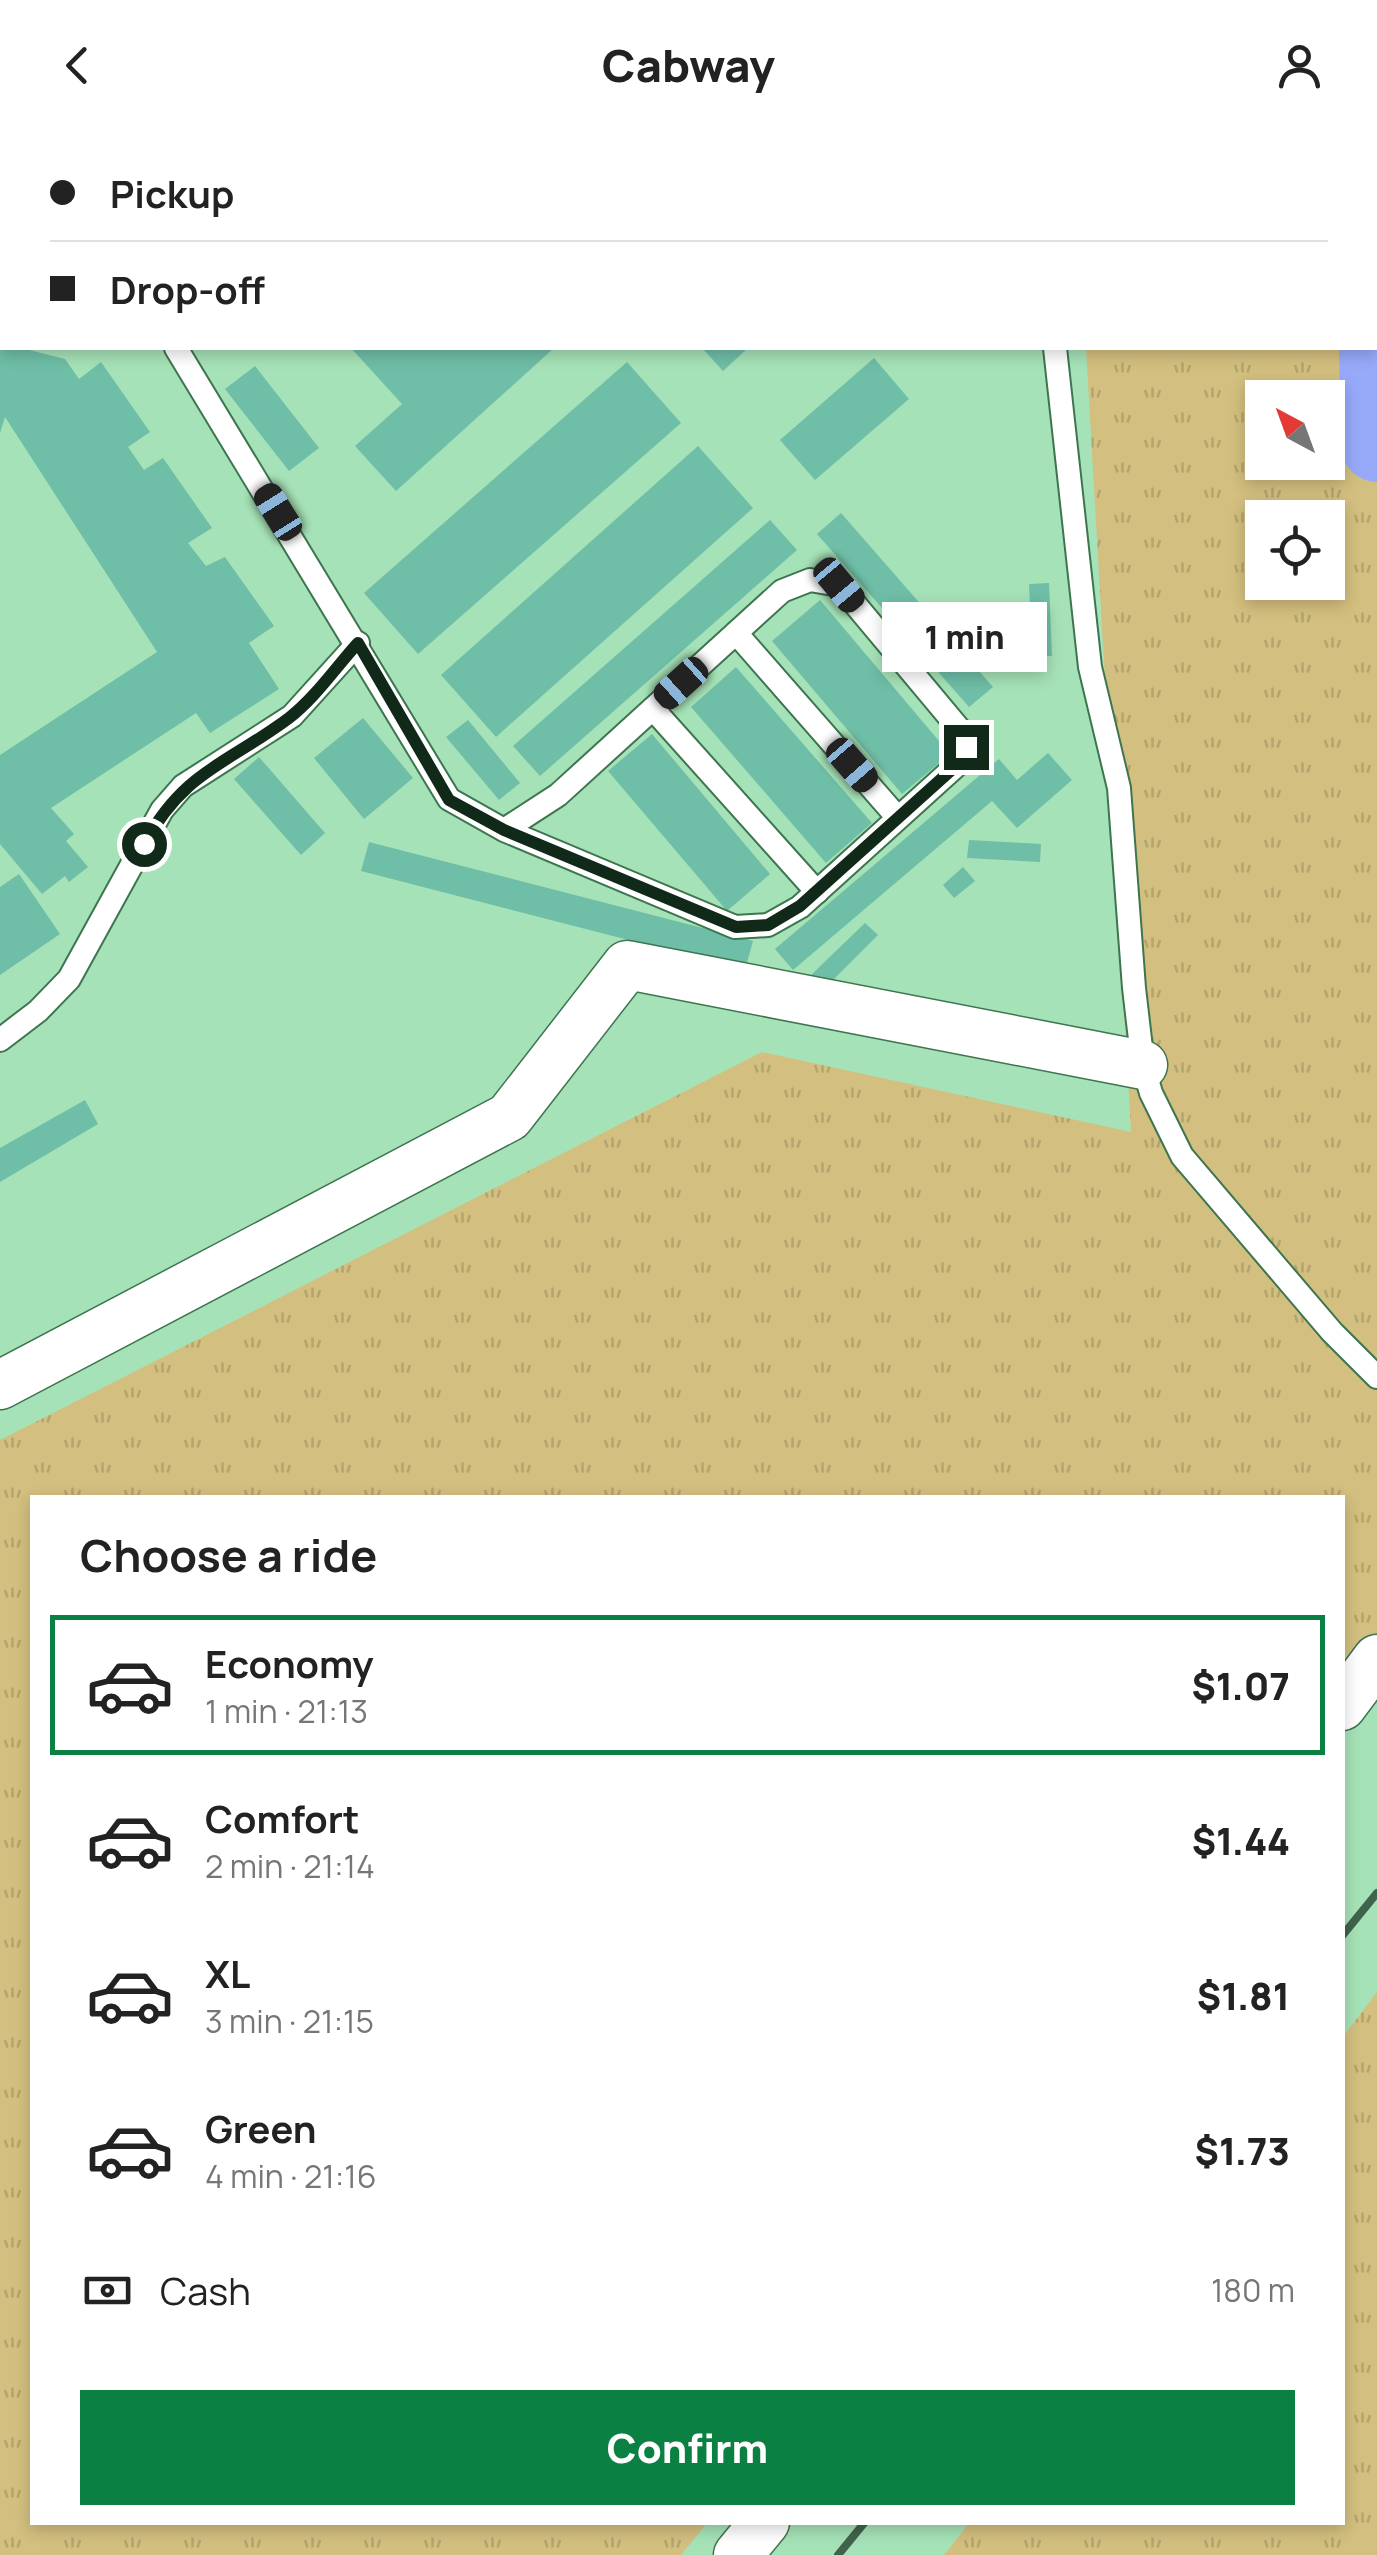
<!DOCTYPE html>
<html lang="en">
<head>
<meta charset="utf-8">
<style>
  :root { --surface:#fff; --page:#f6f6f6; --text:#222; --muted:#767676; --line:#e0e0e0; --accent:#0b8043 }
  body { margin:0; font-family:Manrope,sans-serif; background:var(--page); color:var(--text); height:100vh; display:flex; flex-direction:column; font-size:38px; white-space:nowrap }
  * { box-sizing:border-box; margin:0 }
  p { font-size:32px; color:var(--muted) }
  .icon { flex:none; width:55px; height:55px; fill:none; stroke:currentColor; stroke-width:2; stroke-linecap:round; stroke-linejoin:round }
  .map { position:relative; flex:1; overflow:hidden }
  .details { position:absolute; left:30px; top:1365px; width:1315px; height:1030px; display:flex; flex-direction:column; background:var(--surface); border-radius:0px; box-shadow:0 5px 15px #0003 }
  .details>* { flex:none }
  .top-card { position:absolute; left:0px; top:0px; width:1378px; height:220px; box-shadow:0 5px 15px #0003; display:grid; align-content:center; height:220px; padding:0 50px; background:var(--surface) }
  .needle { width:65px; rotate:319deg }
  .buttons { position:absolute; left:1245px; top:250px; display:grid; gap:20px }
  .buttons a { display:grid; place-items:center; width:100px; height:100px; border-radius:0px; background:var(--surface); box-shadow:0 5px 15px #0003; font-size:50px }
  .end { position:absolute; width:45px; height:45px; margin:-22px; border:12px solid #112919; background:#fff; box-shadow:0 0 0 5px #fff }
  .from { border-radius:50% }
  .bubble { position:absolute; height:70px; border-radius:0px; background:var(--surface); box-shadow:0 5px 15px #0003; font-size:32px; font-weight:800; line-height:70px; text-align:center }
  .car { position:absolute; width:30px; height:60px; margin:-30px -15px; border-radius:12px; box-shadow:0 0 8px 2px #0007; background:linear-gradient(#222 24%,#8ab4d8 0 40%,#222 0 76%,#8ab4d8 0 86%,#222 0) }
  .top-card b { display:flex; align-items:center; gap:35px; height:95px; font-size:38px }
  .top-card b+b { border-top:2px solid var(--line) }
  .top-card i { width:25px; height:25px; background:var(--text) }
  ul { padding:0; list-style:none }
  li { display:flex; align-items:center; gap:30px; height:140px; margin:0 20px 15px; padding:0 30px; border:5px solid transparent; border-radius:0px }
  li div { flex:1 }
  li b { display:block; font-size:38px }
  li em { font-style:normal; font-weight:800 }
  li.on { border-color:var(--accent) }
  li>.icon { width:90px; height:90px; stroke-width:1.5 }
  h2 { padding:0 50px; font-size:45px; line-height:120px }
  .pay { display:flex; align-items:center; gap:25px; height:110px; padding:0 50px; font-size:38px }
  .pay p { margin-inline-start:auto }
  .button { display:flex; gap:20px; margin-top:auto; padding:20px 50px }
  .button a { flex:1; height:115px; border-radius:0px; background:var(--accent); color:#fff; font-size:40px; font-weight:800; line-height:115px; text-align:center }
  header { display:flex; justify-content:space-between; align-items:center; height:130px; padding:0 50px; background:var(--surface); font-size:45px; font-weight:800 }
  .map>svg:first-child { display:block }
  .grass { fill:url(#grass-tufts); fill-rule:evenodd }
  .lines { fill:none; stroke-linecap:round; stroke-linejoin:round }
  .river { stroke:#97aafa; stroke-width:72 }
  .building { fill:#6fbea7 }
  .service-casing { stroke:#3d754f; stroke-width:26 }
  .minor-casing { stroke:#3d754f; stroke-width:51 }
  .service { stroke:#fff; stroke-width:22 }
  .minor { stroke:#fff; stroke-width:48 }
  .rail { stroke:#40634b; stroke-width:8 }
  .route { stroke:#112919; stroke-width:12 }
</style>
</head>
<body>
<header><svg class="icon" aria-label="back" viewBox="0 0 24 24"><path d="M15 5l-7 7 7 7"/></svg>Cabway<svg class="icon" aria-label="person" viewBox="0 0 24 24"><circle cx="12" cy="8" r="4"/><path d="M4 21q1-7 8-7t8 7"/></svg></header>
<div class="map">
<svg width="1377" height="2425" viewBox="0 0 1377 2425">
  <defs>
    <pattern id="grass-tufts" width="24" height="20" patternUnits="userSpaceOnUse" patternTransform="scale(2.5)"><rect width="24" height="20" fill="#d3bf7f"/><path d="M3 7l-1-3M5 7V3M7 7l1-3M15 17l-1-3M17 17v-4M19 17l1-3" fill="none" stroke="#b4a46d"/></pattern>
  </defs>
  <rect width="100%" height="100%" fill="#a6e2b7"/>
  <g class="grass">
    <path d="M 1074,0 L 1377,0 L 1377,1537 L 1343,1581 L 1342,1368 L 32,1368 L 32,2392 L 707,2393 L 681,2425 L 0,2425 L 0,1310 L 762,922 L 1131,1002 L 1086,218 L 1375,218 L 1375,2 ZM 1262,268 L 1328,268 L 1328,332 L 1262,332 ZM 1262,388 L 1328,388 L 1328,452 L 1262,452 Z"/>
    <polygon points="1377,1862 1377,2425 944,2425 969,2393 1342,2392 1343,1907"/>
  </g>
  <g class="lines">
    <g class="river">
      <polyline points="1344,0 1344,2"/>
      <polyline points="1375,218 1377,316"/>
    </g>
  </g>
  <g class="building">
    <polygon points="0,218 21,218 65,229 79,249 101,232 150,302 128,317 144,340 163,328 212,398 188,413 206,436 225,427 274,496 249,513 279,559 210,603 196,583 51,678 74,704 66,711 88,737 69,752 65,746 42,764 0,714 0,625 157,522 5,287 0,303"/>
    <polygon points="351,218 554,218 396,361 355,316 402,274"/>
    <polygon points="702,218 748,218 723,241"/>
    <polygon points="874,228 909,269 815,350 780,310"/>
    <polygon points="627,232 681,293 418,524 364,463"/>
    <polygon points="255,236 319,318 289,341 225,259"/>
    <polygon points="698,316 753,378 496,607 441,545"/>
    <polygon points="841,383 993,557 969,577 817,404"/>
    <polygon points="770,390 797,420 540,646 513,616"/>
    <polygon points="1049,453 1052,526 1032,527 1029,454"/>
    <polygon points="820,470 950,624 902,664 772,511"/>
    <polygon points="736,537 872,693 826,733 691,577"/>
    <polygon points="363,588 413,648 364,689 314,628"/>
    <polygon points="468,590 520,653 499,670 446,607"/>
    <polygon points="652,604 770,744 727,781 608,641"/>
    <polygon points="1048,623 1072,650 1017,698 992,671 793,840 775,819 999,629 1017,650"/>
    <polygon points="259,627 325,703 301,725 234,649"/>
    <polygon points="969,710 1041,714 1040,732 967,728"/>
    <polygon points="369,712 753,811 745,840 361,741"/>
    <polygon points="963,737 975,751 954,768 943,755"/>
    <polygon points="19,744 60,804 0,845 0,757"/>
    <polygon points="865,793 878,805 823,860 810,846"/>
    <polygon points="85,970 98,994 0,1052 0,1018"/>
  </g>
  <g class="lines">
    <defs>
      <g id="service">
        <polyline points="1042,0 1042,2"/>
        <polyline points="0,10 2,13"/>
        <polyline points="176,218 449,669 504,700 558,665 782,461 810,450 839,455 961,601 966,617 958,634 800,777 768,795 735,797 504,700"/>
        <polyline points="1055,218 1090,537 1119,658 1134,858 1143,935 1151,963 1182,1026 1332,1202 1377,1247"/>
        <polyline points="736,503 898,688"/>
        <polyline points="653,579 817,762"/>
        <polyline points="0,910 38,881 69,849 162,680 183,656 292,586 358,513"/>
      </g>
      <g id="minor">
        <polyline points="0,1255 509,987 627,835 1143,935"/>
        <polyline points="1342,1576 1377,1529"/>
        <polyline points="738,2425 765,2392"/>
      </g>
    </defs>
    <use href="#service" class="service-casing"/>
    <use href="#minor" class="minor-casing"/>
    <use href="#service" class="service"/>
    <use href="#minor" class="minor"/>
    <g class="rail">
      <polyline points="1342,1806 1377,1763"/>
      <polyline points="838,2425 865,2392"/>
    </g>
  </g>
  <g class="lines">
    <path class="route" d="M 144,714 C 185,640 226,635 289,588 C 315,568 336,537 358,513 L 449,670 L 504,700 L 736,797 L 768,795 L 800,776 L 958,634 L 966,617"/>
  </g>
</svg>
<div class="buttons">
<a><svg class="needle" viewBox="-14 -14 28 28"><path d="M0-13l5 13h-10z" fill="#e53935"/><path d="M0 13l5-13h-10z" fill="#767676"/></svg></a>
<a><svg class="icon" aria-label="locate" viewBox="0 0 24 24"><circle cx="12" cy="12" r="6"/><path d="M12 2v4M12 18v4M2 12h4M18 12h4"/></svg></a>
</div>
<i class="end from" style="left:144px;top:714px"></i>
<i class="end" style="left:966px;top:617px"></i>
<div class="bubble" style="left:882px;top:472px;width:165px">1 min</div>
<i class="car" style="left:278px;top:382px;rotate:328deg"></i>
<i class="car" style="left:839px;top:455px;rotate:140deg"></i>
<i class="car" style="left:681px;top:553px;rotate:228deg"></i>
<i class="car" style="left:852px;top:635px;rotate:139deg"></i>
<div class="top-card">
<b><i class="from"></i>Pickup</b>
<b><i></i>Drop-off</b>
</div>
<section class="details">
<h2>Choose a ride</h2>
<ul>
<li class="on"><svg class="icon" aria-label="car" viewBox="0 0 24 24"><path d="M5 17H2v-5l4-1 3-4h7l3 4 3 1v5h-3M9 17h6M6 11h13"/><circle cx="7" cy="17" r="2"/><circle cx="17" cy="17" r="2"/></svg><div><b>Economy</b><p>1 min · 21:13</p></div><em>$1.07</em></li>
<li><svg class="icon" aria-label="car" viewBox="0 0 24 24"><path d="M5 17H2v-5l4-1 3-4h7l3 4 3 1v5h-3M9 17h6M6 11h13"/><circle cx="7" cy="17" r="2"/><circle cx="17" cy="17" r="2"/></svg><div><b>Comfort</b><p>2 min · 21:14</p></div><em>$1.44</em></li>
<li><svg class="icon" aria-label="car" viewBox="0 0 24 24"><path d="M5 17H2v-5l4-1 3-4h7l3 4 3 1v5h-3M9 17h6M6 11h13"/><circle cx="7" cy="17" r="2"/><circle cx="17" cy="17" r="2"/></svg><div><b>XL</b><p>3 min · 21:15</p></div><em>$1.81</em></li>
<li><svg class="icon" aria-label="car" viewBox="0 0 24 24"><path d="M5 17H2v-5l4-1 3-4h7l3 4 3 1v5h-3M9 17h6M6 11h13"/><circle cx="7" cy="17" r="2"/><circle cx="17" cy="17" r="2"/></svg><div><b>Green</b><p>4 min · 21:16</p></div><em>$1.73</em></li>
</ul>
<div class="pay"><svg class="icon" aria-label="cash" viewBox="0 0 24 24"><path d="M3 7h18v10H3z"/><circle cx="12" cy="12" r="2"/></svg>Cash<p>180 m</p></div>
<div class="button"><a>Confirm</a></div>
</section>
</div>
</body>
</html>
